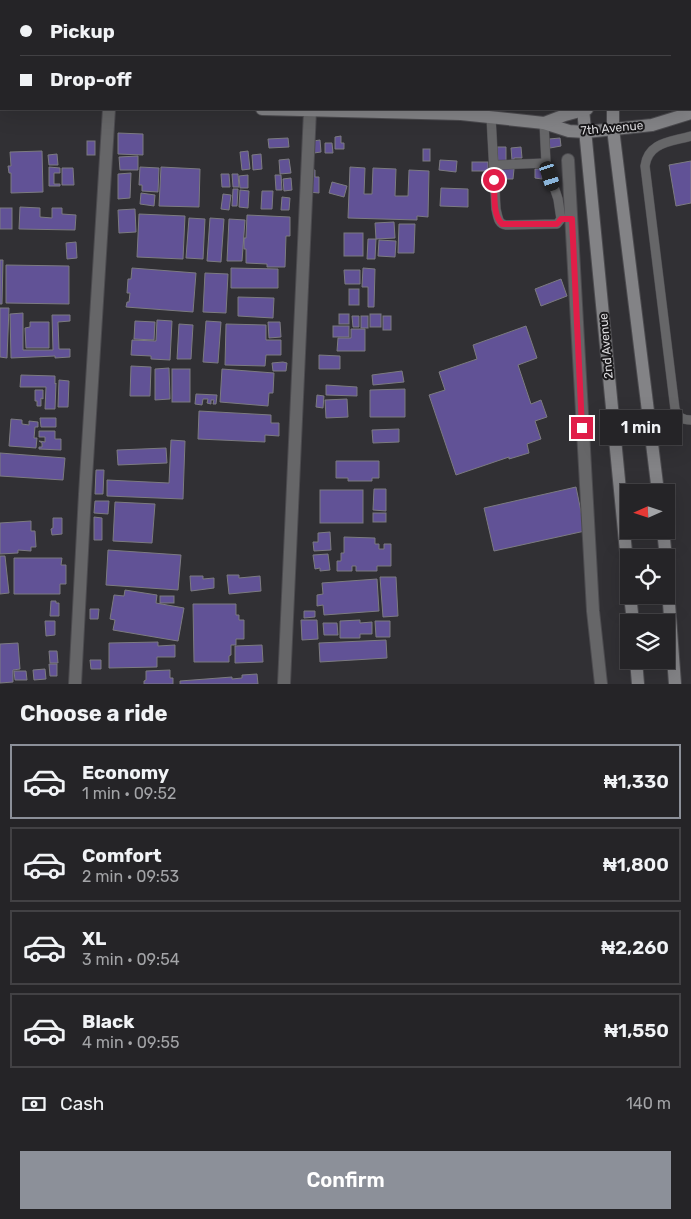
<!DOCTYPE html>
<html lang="en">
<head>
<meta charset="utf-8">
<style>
  :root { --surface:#252427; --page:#313033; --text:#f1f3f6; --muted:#a3a4a7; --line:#424144; --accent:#8c9099 }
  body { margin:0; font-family:Rubik,sans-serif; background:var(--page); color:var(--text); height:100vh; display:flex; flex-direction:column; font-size:19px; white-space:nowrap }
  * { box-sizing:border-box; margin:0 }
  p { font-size:16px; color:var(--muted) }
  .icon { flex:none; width:28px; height:28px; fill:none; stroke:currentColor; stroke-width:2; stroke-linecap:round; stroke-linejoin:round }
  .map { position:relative; height:684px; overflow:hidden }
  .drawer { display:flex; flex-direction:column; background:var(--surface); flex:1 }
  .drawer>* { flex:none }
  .banner { position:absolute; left:0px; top:0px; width:691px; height:110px; box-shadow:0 5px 20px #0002,0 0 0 1px var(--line); display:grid; align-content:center; height:110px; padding:0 20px; background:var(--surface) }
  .needle { width:32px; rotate:267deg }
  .fabs { position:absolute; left:620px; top:484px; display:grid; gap:10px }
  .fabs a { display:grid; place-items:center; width:55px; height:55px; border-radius:0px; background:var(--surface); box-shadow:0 5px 20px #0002,0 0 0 1px var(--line); font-size:25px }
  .end { position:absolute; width:22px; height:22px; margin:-11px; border:6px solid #e11d48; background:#fff; box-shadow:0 0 0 2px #fff }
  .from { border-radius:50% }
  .bubble { position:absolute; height:35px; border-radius:0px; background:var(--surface); box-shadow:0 5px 20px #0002,0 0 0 1px var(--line); font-size:16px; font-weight:600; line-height:35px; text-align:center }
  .car { position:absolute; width:15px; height:30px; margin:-15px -8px; border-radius:6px; box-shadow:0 0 4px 1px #0007; background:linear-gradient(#222 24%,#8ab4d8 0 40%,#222 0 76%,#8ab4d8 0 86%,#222 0) }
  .banner b { display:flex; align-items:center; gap:18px; height:48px; font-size:19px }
  .banner b+b { border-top:1px solid var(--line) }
  .banner i { width:12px; height:12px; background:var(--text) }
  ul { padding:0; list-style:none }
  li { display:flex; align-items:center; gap:15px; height:75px; margin:0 10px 8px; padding:0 10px; border:2px solid var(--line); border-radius:0px }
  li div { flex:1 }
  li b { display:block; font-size:19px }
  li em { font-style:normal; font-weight:600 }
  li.selected { border-color:var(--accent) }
  li>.icon { width:45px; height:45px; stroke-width:1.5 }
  h2 { padding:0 20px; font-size:22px; line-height:60px }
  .pay { display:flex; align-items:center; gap:12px; height:55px; padding:0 20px; font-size:19px }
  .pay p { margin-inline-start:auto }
  .cta { display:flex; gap:10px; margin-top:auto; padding:10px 20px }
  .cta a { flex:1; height:58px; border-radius:0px; background:var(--accent); color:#fff; font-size:20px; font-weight:600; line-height:58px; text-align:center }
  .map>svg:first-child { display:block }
  .building { fill:#615296; stroke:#7c7b80 }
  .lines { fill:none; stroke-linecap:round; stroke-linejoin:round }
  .lane-casing { stroke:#4c4b4f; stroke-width:10 }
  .street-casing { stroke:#4c4b4f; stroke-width:14 }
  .secondary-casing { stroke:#4c4b4f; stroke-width:14 }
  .lane { stroke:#666668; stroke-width:9 }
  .street { stroke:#666668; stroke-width:12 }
  .secondary { stroke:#838386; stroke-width:12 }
  .route { stroke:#e11d48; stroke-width:6 }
  .labels { text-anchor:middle; stroke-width:4; stroke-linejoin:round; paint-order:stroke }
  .street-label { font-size:12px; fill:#dbdadd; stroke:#19181a }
</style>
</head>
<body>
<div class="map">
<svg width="691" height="684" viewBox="0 0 691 684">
  <rect width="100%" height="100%" fill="#313034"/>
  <g class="building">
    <polygon points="118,133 143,134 143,155 118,154"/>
    <polygon points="341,136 341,143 344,143 344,149 335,149 335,137"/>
    <polygon points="288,138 289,147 269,148 268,139"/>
    <polygon points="560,138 561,146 550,148 549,139"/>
    <polygon points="320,140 321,152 314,153 313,141"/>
    <rect x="87" y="141" width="8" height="14"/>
    <polygon points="325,143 332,143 333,153 325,153"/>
    <polygon points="497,147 506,147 506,161 498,161"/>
    <polygon points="521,147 522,158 514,158 514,160 512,160 511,148"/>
    <rect x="423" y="149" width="7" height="12"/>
    <polygon points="42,151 43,192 11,193 11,173 9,173 8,166 11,166 10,152"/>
    <polygon points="248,151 250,169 242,170 240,152"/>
    <polygon points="57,154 58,165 49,165 48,155"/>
    <polygon points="261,154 262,169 253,170 252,155"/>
    <polygon points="138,156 138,170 120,170 119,157"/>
    <polygon points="289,159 291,173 280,174 279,160"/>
    <polygon points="440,160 457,161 456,172 439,170"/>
    <polygon points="691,161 691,203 676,206 669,165"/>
    <rect x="472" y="162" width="16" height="9"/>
    <polygon points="49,167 60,168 60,173 54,173 54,184 60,184 60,186 49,186"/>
    <polygon points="140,167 159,168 158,192 142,191 142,185 139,185"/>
    <polygon points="161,167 200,169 199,207 159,206"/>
    <polygon points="350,167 365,168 364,194 372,194 373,168 396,169 395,196 408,196 409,170 429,171 428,217 417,216 417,220 348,218"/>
    <polygon points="62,168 73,168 74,185 62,185"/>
    <polygon points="501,168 514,169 513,179 501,179"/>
    <polygon points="535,169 542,169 542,179 535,178"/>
    <polygon points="308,170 315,170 315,177 319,177 319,193 308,192"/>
    <polygon points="131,173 130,198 118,199 118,174"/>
    <polygon points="221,174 229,174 230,187 222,187"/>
    <polygon points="232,174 238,174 239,187 233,187"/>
    <polygon points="248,175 248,188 240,188 239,176"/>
    <polygon points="275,175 281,175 282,190 276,190"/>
    <polygon points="291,178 292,190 284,191 283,179"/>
    <polygon points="332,182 347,186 344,197 329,193"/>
    <polygon points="441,188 468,189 468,207 440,206"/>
    <polygon points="233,189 238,189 237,206 232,206"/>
    <polygon points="240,190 249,191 248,208 239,207"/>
    <polygon points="262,191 273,191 272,209 261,209"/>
    <polygon points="141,193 155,195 154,206 140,204"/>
    <polygon points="223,194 231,195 229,210 221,209"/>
    <polygon points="282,197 290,198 289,210 281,210"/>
    <polygon points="20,207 40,208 40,217 52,218 52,208 62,208 62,214 76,215 75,230 19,229"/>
    <rect x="0" y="208" width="12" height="21"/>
    <polygon points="135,209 136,232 119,233 118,210"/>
    <polygon points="139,214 185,216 183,259 137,257"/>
    <polygon points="247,215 290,217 290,236 286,236 285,267 267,267 267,264 246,263 246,249 244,249 244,238 246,238"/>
    <polygon points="189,218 205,219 203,259 186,258"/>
    <polygon points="210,218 224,219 221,262 207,261"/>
    <polygon points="229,219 245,220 242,261 227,261"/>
    <polygon points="394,222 395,238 376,239 375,223"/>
    <polygon points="399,224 415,224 414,253 398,253"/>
    <rect x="344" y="233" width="19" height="23"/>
    <polygon points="368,239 376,239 375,259 367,259"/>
    <polygon points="379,240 396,241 395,257 378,256"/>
    <polygon points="76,242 77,258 67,259 66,243"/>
    <polygon points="0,260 3,260 2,304 0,304"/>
    <polygon points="6,265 69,266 69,304 6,303"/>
    <polygon points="132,268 196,273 193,312 126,307 127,302 129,302 130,293 127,293 128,279 131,279"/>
    <polygon points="231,268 278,269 278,288 231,288"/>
    <polygon points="363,268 375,269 374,307 368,307 368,287 362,287"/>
    <polygon points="344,270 360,270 360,284 345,284"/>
    <polygon points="205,273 228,274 226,313 203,312"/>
    <polygon points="561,279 567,296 541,306 535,289"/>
    <rect x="349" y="289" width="10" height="16"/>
    <polygon points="238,297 274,298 273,318 238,316"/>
    <polygon points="0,308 9,308 7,358 0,357"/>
    <polygon points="23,313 23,350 53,350 52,315 70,315 70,321 58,322 59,349 70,349 70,357 55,358 55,356 11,358 10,314"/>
    <rect x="339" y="314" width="10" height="10"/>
    <rect x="370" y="314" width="11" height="13"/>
    <polygon points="352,316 359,316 359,327 353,327"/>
    <rect x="361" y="316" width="7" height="12"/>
    <rect x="383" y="316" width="8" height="14"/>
    <polygon points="157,320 172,321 170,360 151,359 151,356 131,355 132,340 156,341"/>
    <polygon points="135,321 155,322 154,340 134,339"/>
    <polygon points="206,321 221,322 218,363 203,362"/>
    <polygon points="30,322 49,322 49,348 26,348 25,328 30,327"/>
    <polygon points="268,322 280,322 281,337 269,338"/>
    <polygon points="179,324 193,325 191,359 177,359"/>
    <polygon points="226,324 266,325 266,340 281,340 281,355 266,355 265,366 225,365"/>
    <rect x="333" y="326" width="16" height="11"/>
    <polygon points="526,326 537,358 518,365 531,404 541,400 547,417 535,421 541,439 527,444 529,453 509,459 509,457 456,475 429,395 445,390 439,372 477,359 473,345"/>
    <polygon points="351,329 365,329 365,351 337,351 338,338 351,338"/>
    <polygon points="319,355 340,356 340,369 319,369"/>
    <polygon points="283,362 287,363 286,371 273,371 272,363"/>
    <polygon points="131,366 151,367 150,396 130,396"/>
    <polygon points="169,368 170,399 155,400 155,369"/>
    <rect x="172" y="369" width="18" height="33"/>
    <polygon points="222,369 274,373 273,393 269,393 268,406 220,402"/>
    <polygon points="402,371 404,382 373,385 372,375"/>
    <polygon points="21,375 55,376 55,384 56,383 55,409 45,409 46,387 20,387"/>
    <polygon points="59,380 69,381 68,407 58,407"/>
    <polygon points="326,385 357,387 357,396 326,395"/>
    <polygon points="405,389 405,417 370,417 370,390"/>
    <polygon points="35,390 43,390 43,399 41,398 41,406 37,406 37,401 35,401"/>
    <polygon points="196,394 217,395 216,404 213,404 214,400 211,400 211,404 207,403 208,399 203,399 202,405 195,404"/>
    <polygon points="317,395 324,396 323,408 316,407"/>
    <polygon points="347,399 348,417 326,418 325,400"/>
    <polygon points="199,411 271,415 271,423 279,423 279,436 265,435 265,442 198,439"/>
    <polygon points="40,418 56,418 56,427 41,427"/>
    <polygon points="11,419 22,420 22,424 29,425 29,421 38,422 38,427 35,427 34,438 37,438 36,448 9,446"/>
    <polygon points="399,429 399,442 373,443 372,430"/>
    <polygon points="39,431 55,431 55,439 61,439 61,450 39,449 39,447 42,447 42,443 39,441 45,442 45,437 39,437"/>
    <polygon points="171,440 185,441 183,499 107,496 107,480 169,483"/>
    <polygon points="166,448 167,463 118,465 117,450"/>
    <polygon points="0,453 65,458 63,480 0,476"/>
    <polygon points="336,461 379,461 379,478 372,478 372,481 348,481 348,478 336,478"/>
    <polygon points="96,470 104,470 103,494 95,494"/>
    <polygon points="576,487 585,531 494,551 484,508"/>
    <polygon points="374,489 386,489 386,511 373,510"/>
    <rect x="320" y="490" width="43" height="33"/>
    <polygon points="95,501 109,501 108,514 94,513"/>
    <polygon points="115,502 155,504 152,543 113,541"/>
    <rect x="373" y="513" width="13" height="9"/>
    <polygon points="94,517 102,518 102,540 94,540"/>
    <polygon points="53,518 62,518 62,534 52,535 51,529 53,528"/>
    <polygon points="31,521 31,531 35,531 36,547 31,547 31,551 18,550 18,553 0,554 0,523"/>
    <polygon points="330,532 331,550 314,551 313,542 318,542 318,533"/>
    <polygon points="344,537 375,538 375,544 379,544 379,549 384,549 384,544 391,544 391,566 377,566 377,571 356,571 356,566 352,566 352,571 337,571 337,561 341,561 341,553 344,553"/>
    <polygon points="108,550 181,555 178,590 106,585"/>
    <polygon points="328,554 330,570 320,571 320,568 315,569 313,555"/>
    <polygon points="0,556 5,556 9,593 0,594"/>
    <polygon points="14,558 62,558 61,565 66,565 66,584 60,584 60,594 14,594"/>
    <polygon points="227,575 239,575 239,578 260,576 261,591 229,594"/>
    <polygon points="190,576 203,576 203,579 214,578 214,588 191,591"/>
    <polygon points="380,577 396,577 398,616 383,617"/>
    <polygon points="377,579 379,611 324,615 323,605 317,606 317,595 323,594 322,583"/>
    <polygon points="125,590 157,595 156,603 184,608 178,641 113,630 115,620 110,619 114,595 124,596"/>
    <rect x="160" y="596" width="14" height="7"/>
    <polygon points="51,601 56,601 56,603 59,603 59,616 50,616"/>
    <polygon points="193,604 236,604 236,615 239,615 239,620 244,620 244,639 236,639 236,645 231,645 231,655 229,656 229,662 194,662"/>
    <polygon points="90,609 99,609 98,619 90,619"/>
    <polygon points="304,611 315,611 315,617 304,618"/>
    <polygon points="301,620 317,620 318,639 302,640"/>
    <polygon points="360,620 360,623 372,622 372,634 360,634 360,638 340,638 340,621"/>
    <polygon points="45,621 55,621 55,635 46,636"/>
    <polygon points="375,621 390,621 390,637 376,637"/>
    <polygon points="323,623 337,623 338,635 324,635"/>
    <polygon points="386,640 387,658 320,662 319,643"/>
    <polygon points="158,642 158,646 175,645 175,657 157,657 157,667 109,668 109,643"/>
    <polygon points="18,643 20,669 13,670 13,682 0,683 0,644"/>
    <polygon points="262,645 263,662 235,663 235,646"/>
    <polygon points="49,651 57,651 58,663 50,663"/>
    <polygon points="90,660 101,660 101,669 91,669"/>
    <polygon points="49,664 57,664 57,676 50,676"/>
    <polygon points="45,669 46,679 34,680 33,670"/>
    <polygon points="170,670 170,678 173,678 173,684 144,684 144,681 146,680 146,671"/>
    <polygon points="14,671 26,671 27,680 15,680"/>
    <polygon points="257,674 258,684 180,684 180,681 232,677 232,679 242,678 242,675"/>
  </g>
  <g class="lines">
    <defs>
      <g id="lane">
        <path d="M 491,117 L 496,209 C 498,217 498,224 506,225 L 557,224 L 561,219 L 558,199 L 546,163 L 544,123"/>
        <path d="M 691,136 C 671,142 648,142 645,166 L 675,409 C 678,417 682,420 691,420"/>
        <polyline points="494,165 546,163"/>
      </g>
      <g id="street">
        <polyline points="456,0 456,1"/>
        <polyline points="92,1 92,0"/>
        <polyline points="279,1 279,0"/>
        <polyline points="0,65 1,66"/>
        <polyline points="568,160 593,611 601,684"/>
        <polyline points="75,684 85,494 109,109"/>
        <polyline points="284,684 310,111"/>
      </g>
      <g id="secondary">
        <polyline points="572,0 572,1"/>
        <polyline points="602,0 602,1"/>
        <polyline points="0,92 1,92"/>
        <polyline points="690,92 691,92"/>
        <polyline points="262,109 461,114 544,123 569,131 586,132 652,125 691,113"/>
        <polyline points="583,109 629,583"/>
        <polyline points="613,109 613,129 658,492"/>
        <polyline points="544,123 565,115 587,109"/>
        <polyline points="663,530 666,558"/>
        <polyline points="666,563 675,684"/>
        <polyline points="630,595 633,622"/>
        <polyline points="636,660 638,684"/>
      </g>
    </defs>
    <use href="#lane" class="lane-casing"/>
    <use href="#street" class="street-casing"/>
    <use href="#secondary" class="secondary-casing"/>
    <use href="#lane" class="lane"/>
    <use href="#street" class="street"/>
    <use href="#secondary" class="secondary"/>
  </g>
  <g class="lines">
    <path class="route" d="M 494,180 C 495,193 492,214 502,224 L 557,224 L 561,219 L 572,219 L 582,428"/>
  </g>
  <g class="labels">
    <g class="street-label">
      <text transform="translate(612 128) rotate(-5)" y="4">7th Avenue</text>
      <text transform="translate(606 346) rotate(-95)" y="4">2nd Avenue</text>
    </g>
  </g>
</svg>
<div class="fabs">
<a><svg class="needle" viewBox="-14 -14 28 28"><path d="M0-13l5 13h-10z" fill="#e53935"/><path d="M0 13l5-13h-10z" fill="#a3a4a7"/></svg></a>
<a><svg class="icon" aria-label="locate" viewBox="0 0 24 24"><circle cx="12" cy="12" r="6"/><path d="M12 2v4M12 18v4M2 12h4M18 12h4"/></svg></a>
<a><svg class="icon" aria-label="layers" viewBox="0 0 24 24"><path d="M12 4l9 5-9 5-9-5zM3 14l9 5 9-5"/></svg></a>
</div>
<i class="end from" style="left:494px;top:180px"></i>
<i class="end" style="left:582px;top:428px"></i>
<div class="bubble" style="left:600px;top:410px;width:82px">1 min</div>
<i class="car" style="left:550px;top:176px;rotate:162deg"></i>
<div class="banner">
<b><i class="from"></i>Pickup</b>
<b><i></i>Drop-off</b>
</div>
</div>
<section class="drawer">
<h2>Choose a ride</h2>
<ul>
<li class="selected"><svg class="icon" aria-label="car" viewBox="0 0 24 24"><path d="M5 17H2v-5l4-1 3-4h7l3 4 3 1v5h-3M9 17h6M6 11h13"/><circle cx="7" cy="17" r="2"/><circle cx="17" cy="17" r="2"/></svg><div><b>Economy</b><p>1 min · 09:52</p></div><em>₦1,330</em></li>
<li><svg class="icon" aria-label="car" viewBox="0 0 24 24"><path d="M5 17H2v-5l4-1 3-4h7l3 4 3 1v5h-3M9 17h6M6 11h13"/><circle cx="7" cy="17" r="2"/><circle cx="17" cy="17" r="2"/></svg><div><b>Comfort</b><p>2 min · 09:53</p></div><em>₦1,800</em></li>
<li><svg class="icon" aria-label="car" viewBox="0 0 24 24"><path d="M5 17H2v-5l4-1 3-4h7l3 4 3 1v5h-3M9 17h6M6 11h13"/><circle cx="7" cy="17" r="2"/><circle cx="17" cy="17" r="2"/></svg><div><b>XL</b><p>3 min · 09:54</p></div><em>₦2,260</em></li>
<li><svg class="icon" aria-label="car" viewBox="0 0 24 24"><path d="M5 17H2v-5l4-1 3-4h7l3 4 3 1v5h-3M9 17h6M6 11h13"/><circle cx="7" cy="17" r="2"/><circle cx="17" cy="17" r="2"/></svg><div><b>Black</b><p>4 min · 09:55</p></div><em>₦1,550</em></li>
</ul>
<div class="pay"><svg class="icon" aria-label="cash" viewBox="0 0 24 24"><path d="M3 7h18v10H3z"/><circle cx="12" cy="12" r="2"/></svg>Cash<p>140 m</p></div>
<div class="cta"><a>Confirm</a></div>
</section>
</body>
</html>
